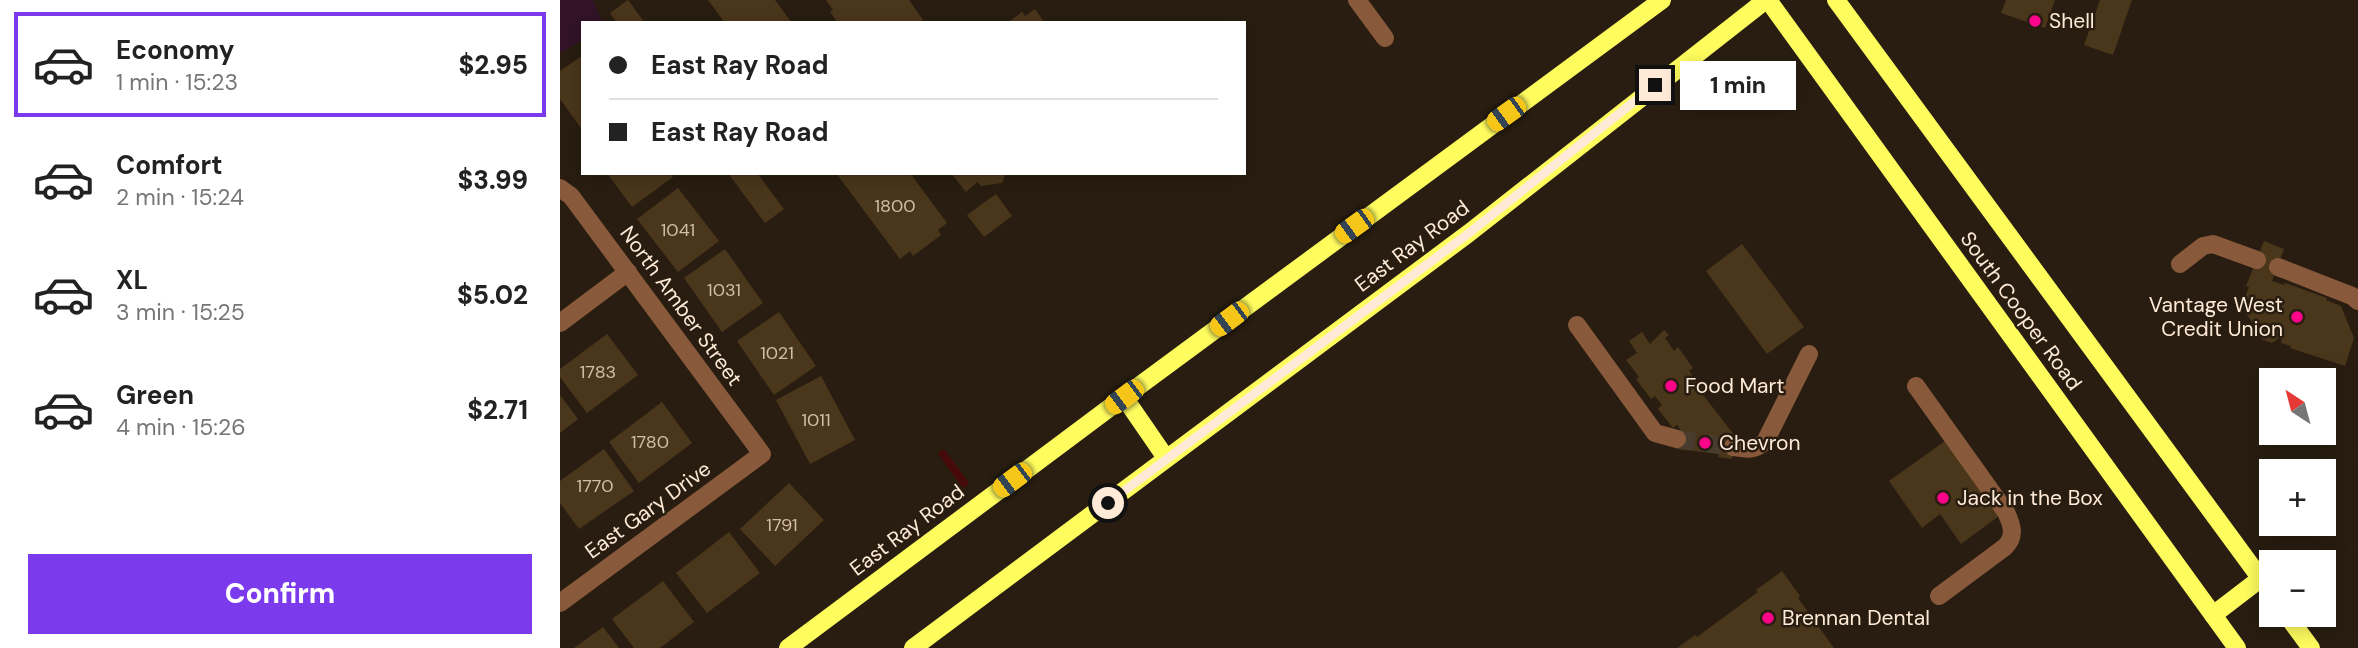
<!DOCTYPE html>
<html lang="en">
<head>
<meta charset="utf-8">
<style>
  :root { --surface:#fff; --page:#f6f6f6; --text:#222; --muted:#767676; --line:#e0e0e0; --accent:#7c3aed }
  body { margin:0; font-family:"DM Sans",sans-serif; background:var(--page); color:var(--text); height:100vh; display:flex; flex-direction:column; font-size:26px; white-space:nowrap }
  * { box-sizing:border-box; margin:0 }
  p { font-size:23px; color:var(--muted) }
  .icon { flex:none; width:38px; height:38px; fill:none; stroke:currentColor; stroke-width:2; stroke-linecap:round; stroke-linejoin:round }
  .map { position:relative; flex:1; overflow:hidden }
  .panel { display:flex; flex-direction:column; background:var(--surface); width:560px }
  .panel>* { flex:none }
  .hud { position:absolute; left:21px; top:21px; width:665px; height:154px; border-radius:0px; box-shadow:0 4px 18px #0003; display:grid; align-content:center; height:154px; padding:0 28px; background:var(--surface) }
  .needle { width:46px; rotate:324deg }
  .controls { position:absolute; left:1699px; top:368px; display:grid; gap:14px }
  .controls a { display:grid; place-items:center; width:77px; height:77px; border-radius:0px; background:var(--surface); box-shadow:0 4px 18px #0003; font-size:35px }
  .end { position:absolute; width:32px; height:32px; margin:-16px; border:9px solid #ffead7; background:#111; box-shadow:0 0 0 4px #111 }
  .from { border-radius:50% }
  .bubble { position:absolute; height:49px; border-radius:0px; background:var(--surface); box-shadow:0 4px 18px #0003; font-size:23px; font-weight:800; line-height:49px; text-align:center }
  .car { position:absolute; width:21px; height:42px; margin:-21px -10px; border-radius:9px; box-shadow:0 0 5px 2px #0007; background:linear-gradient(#f5c518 24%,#345 0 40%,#f5c518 0 76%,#345 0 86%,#f5c518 0) }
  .hud b { display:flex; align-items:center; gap:24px; height:66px; font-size:26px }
  .hud b+b { border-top:2px solid var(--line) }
  .hud i { width:18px; height:18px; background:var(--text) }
  ul { padding:12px 0 0; list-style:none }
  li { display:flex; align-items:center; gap:21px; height:105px; margin:0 14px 10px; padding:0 14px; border:4px solid transparent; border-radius:0px }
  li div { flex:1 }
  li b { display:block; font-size:26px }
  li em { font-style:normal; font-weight:800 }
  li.current { border-color:var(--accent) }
  li>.icon { width:63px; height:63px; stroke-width:1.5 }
  .button { display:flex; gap:14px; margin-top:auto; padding:14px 28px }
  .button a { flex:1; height:80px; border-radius:0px; background:var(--accent); color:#fff; font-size:28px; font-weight:800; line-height:80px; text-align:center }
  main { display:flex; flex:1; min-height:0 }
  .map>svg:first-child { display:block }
  .green { fill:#321328 }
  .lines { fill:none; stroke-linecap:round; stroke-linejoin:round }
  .stream { stroke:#470a0a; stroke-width:8 }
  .building { fill:#4a361b }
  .minor-tunnel { stroke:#483c2e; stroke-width:18; stroke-dasharray:18 9; stroke-linecap:butt }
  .minor { stroke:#88593a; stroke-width:18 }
  .major { stroke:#fffd5e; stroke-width:18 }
  .route { stroke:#ffead7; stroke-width:9 }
  .poi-dot { fill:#ff038a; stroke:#281d10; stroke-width:2.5 }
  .labels { text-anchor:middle; stroke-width:5; stroke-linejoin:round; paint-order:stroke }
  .number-label { font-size:18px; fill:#d2bda8 }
  .poi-label { font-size:21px; fill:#ffead7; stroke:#281d10; text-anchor:start }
  .street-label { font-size:21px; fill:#ffead7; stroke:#281d10 }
</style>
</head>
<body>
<main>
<section class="panel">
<ul>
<li class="current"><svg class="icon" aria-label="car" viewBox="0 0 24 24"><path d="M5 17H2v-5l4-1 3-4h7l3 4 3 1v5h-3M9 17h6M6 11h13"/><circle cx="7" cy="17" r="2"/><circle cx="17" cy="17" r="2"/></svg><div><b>Economy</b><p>1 min · 15:23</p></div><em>$2.95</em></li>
<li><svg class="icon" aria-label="car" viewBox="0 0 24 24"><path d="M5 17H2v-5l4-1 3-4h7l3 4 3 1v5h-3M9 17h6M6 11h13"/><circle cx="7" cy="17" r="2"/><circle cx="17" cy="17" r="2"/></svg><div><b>Comfort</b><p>2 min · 15:24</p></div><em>$3.99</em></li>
<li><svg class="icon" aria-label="car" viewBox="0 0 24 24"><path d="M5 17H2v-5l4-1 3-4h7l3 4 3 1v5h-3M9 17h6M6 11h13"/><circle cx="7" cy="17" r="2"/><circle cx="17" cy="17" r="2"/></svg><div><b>XL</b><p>3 min · 15:25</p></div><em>$5.02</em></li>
<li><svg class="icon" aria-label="car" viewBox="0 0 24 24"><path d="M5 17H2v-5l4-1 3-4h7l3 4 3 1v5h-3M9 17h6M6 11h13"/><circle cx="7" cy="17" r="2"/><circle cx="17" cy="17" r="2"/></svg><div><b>Green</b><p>4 min · 15:26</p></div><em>$2.71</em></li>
</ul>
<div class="button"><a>Confirm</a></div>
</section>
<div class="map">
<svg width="1798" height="648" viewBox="0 0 1798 648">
  <rect width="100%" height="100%" fill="#281d10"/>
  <polygon class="green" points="0,0 33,0 43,23 23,23 23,40 0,53"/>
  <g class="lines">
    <polyline class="stream" points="383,454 404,483"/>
  </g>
  <g class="building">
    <polygon points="68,0 85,23 57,23 50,13"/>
    <polygon points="148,0 215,0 232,23 165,23"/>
    <polygon points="266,0 349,0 363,20 359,23 278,23 270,12 273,10"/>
    <polygon points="1446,0 1495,0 1485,28 1441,13"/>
    <polygon points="1540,0 1572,0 1553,55 1524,45"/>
    <polygon points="475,9 485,23 447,23 462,12 465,16"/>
    <polygon points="23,55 23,131 0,99 0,71"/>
    <polygon points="47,173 110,173 113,177 72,207"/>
    <polygon points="168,173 197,173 224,209 205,223"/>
    <polygon points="276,173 350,173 387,223 378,230 381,235 353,256 350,251 340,259"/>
    <polygon points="391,173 446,173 442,183 421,186 417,182 406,192"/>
    <polygon points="118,188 159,241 118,272 77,219"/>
    <polygon points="436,194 452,216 424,237 407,215"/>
    <polygon points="1704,241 1724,249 1712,281 1724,285 1725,283 1767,298 1766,300 1781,306 1794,338 1785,366 1730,348 1731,346 1721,343 1722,339 1719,338 1712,343 1701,339 1698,330 1702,326 1699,322 1695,326 1684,311 1688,309 1682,304 1689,287 1686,286"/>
    <polygon points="1182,244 1244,327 1207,354 1146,271"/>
    <polygon points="165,249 203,303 162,332 124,278"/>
    <polygon points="219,312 256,366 214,395 177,341"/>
    <polygon points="1104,330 1109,335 1105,338 1114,351 1118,347 1133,368 1129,371 1146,393 1143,395 1175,436 1172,459 1158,457 1159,454 1116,449 1120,429 1117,425 1113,428 1098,409 1102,405 1095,396 1091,399 1076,379 1079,377 1066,360 1077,353 1069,341 1082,332 1090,344"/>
    <polygon points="47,334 78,375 27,413 0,377 0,369"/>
    <polygon points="261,376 295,440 250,464 216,400"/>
    <polygon points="0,395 18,419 0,433"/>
    <polygon points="102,402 132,443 79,483 49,442"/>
    <polygon points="1385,441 1439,516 1401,544 1380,514 1362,528 1329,481"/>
    <polygon points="44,449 74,491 19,529 0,503 0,481"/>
    <polygon points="229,483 264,520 215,566 180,529"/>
    <polygon points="169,532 200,573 147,613 116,573"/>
    <polygon points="1222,571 1240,596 1238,598 1274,648 1117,648 1135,635 1137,637 1198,592 1196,590"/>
    <polygon points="103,581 134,622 100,648 74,648 52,619"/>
    <polygon points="43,627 59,648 14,648"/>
  </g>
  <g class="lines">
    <polyline class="minor-tunnel" points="1117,439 1173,447"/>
    <g class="minor">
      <polyline points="797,0 825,38"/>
      <polyline points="0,188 11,196 202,454 0,603"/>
      <polyline points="1620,264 1643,246 1653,244 1697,260"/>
      <polyline points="1718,267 1792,296 1798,301"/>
      <polyline points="0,323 68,272"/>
      <polyline points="1017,325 1095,433 1117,439"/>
      <path d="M 1356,386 L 1446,512 C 1452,525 1456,536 1445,547 L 1379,596"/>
      <path d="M 1173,447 C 1186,449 1193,451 1205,442 L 1249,354"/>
    </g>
    <g class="major">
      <polyline points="1208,0 1677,648"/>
      <polyline points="1276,0 1712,594"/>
      <polyline points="564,397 606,458"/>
      <polyline points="1726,614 1751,648"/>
      <polyline points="1653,615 1700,579"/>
      <polyline points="228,648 564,397 1102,0"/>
      <polyline points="353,648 909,233 1206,0"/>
    </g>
  </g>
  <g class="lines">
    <polyline class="route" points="548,503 909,233 1095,85"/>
  </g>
  <g class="poi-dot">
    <circle cx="1475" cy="21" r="7"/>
    <circle cx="1737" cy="317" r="7"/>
    <circle cx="1111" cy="386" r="7"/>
    <circle cx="1145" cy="443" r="7"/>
    <circle cx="1383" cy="498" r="7"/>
    <circle cx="1208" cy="618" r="7"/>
  </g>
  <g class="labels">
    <g class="number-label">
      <text x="335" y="212">1800</text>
      <text x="118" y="236">1041</text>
      <text x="164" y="296">1031</text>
      <text x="217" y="359">1021</text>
      <text x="38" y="378">1783</text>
      <text x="256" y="426">1011</text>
      <text x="90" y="448">1780</text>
      <text x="35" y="492">1770</text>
      <text x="222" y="531">1791</text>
    </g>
    <g class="poi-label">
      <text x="1489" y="28">Shell</text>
      <text x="1723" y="312" text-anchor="end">Vantage West<tspan x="1723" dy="24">Credit Union</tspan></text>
      <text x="1125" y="393">Food Mart</text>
      <text x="1159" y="450">Chevron</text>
      <text x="1397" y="505">Jack in the Box</text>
      <text x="1222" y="625">Brennan Dental</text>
    </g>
    <g class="street-label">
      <text transform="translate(852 246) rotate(-37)" y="7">East Ray Road</text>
      <text transform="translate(121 306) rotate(54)" y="7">North Amber Street</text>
      <text transform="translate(1461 311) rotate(54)" y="7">South Cooper Road</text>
      <text transform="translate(88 510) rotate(-36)" y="7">East Gary Drive</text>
      <text transform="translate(347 530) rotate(-37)" y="7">East Ray Road</text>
    </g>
  </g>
</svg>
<div class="controls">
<a><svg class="needle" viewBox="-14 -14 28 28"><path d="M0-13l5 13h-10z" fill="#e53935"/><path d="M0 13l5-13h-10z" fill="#767676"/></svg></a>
<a>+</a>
<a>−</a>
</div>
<i class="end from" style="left:548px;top:503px"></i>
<i class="end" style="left:1095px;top:85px"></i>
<div class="bubble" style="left:1120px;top:61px;width:116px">1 min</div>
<i class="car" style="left:946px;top:114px;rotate:234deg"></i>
<i class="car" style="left:794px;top:226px;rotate:234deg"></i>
<i class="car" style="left:669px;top:319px;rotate:233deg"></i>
<i class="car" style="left:564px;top:397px;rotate:233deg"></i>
<i class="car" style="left:452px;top:480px;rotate:233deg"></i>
<div class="hud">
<b><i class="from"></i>East Ray Road</b>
<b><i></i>East Ray Road</b>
</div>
</div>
</main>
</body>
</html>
